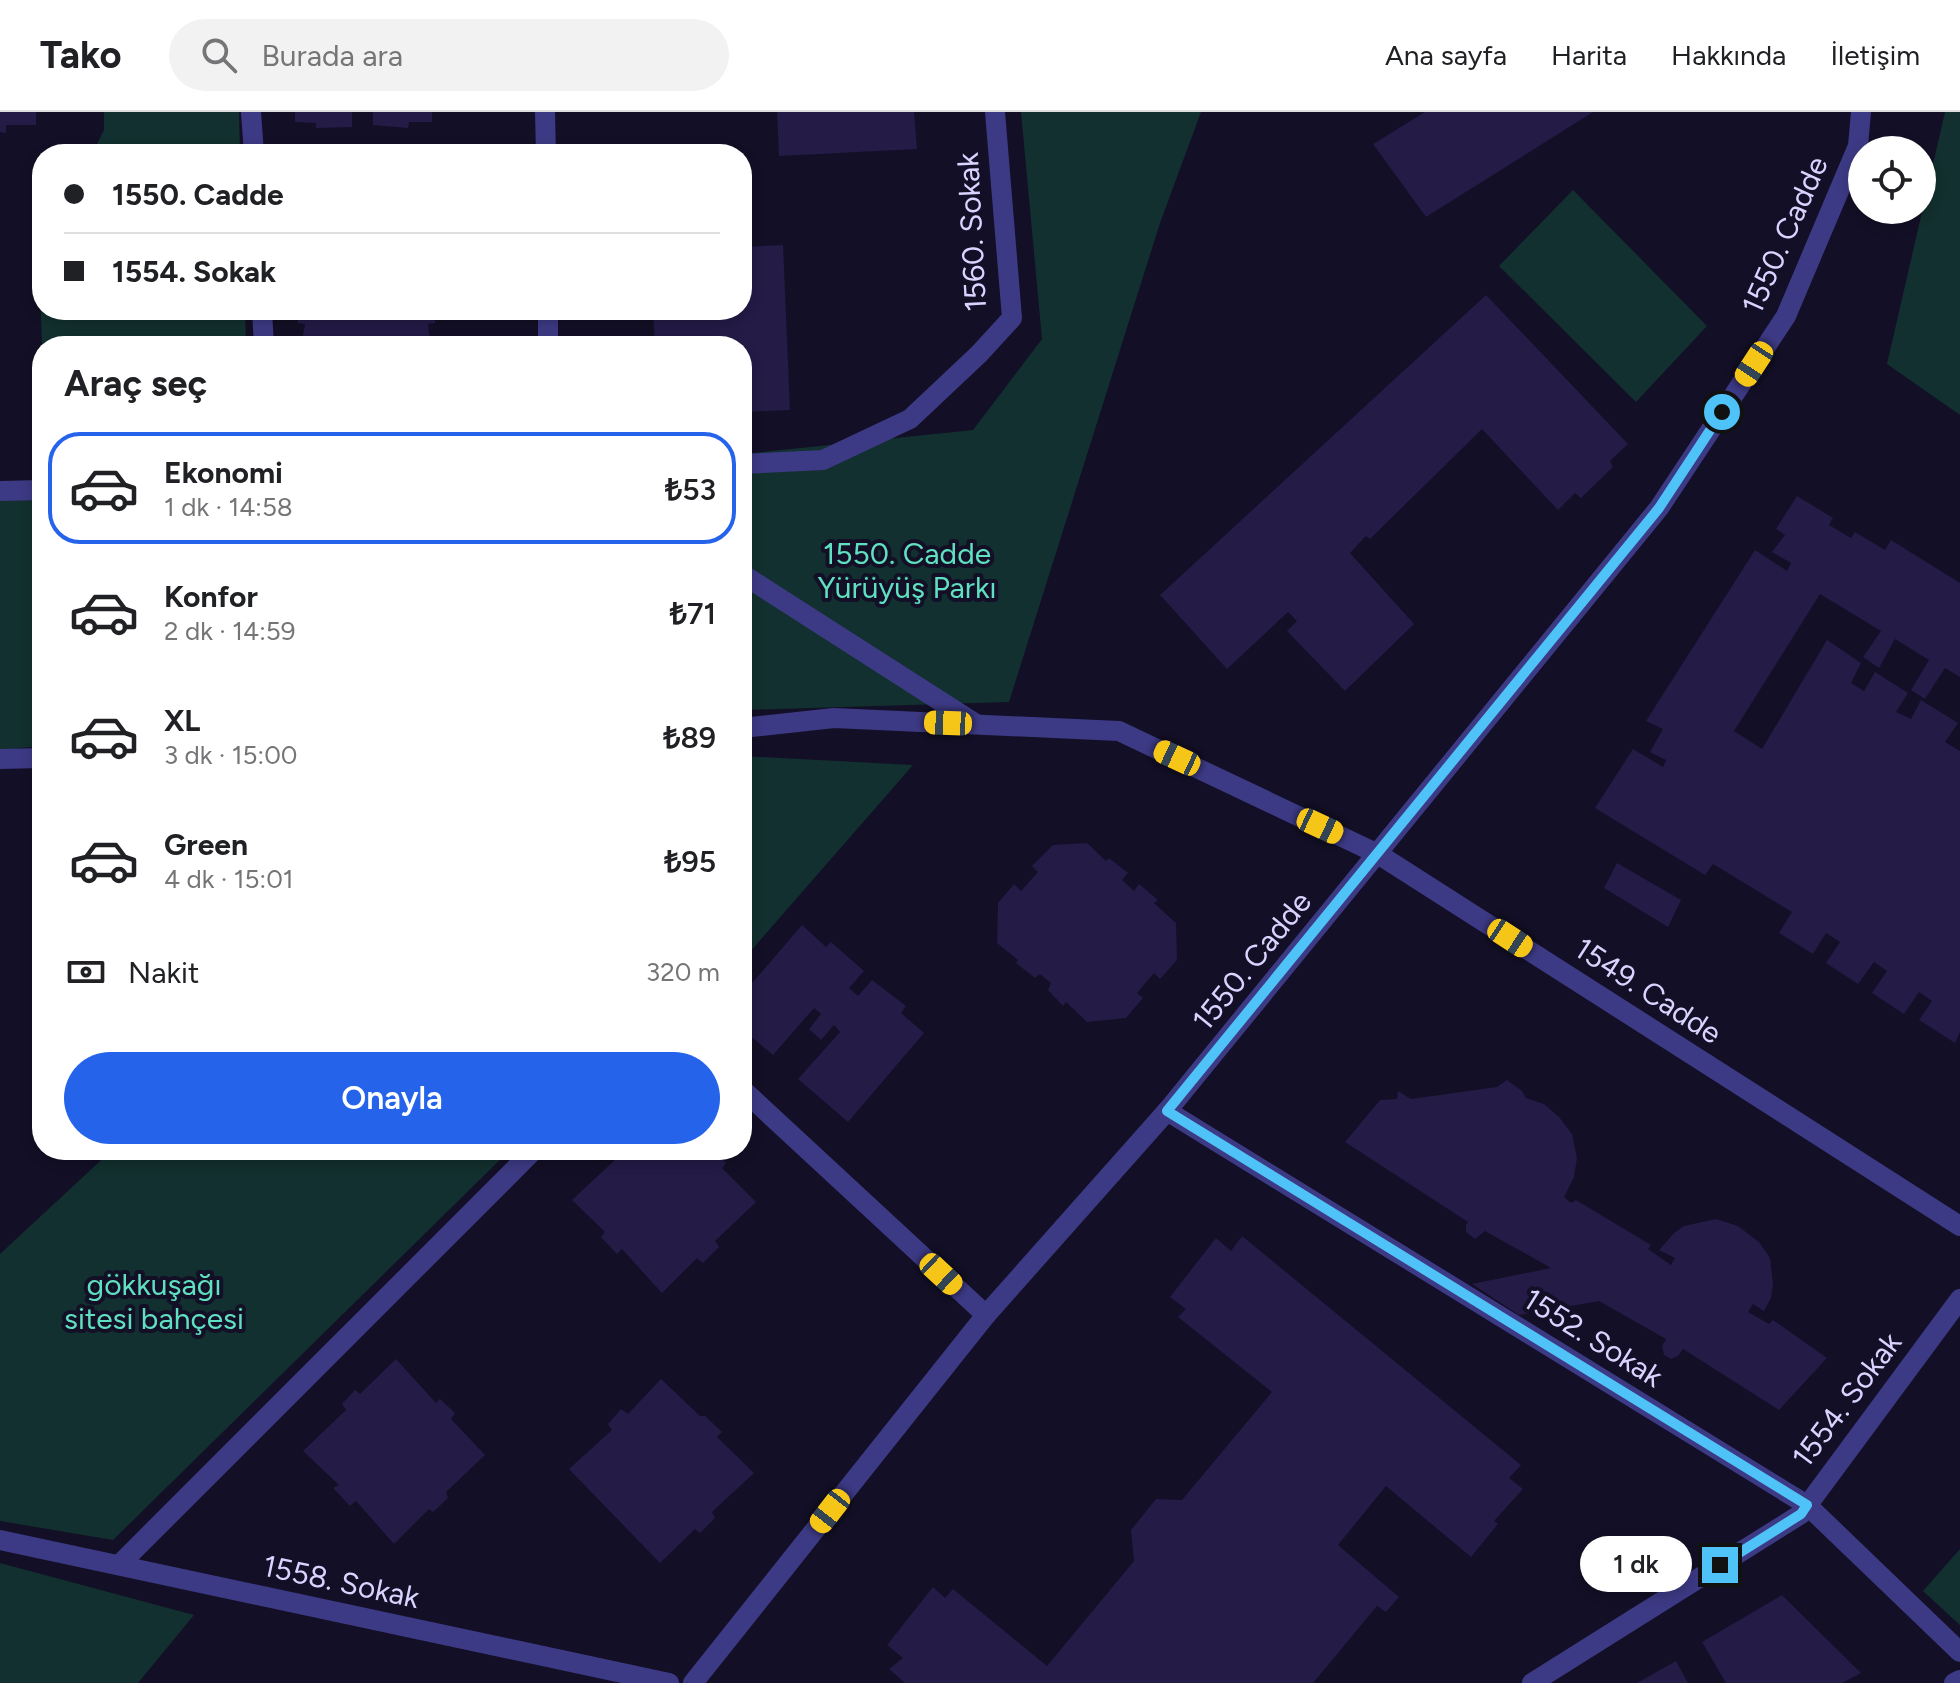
<!DOCTYPE html>
<html lang="tr">
<head>
<meta charset="utf-8">
<style>
  :root { --surface:#fff; --page:#f2f2f2; --text:#202124; --muted:#757577; --line:#e0e0e0; --accent:#2563eb }
  body { margin:0; font-family:Figtree,sans-serif; background:var(--page); color:var(--text); height:100vh; display:flex; flex-direction:column; font-size:30px; white-space:nowrap }
  * { box-sizing:border-box; margin:0 }
  p { font-size:26px; color:var(--muted) }
  .icon { flex:none; width:44px; height:44px; fill:none; stroke:currentColor; stroke-width:2; stroke-linecap:round; stroke-linejoin:round }
  .map { position:relative; flex:1; overflow:hidden }
  .side { position:absolute; left:32px; top:224px; width:720px; height:824px; display:flex; flex-direction:column; background:var(--surface); border-radius:32px; box-shadow:0 4px 12px #0003 }
  .side>* { flex:none }
  .top-card { position:absolute; left:32px; top:32px; width:720px; height:176px; border-radius:32px; box-shadow:0 4px 12px #0003; display:grid; align-content:center; height:176px; padding:0 32px; background:var(--surface) }
  .controls { position:absolute; left:1848px; top:24px; display:grid; gap:16px }
  .controls a { display:grid; place-items:center; width:88px; height:88px; border-radius:50%; background:var(--surface); box-shadow:0 4px 12px #0003; font-size:40px }
  .end { position:absolute; width:36px; height:36px; margin:-18px; border:10px solid #4fc3f7; background:#111; box-shadow:0 0 0 4px #111 }
  .from { border-radius:50% }
  .bubble { position:absolute; height:56px; border-radius:28px; background:var(--surface); box-shadow:0 4px 12px #0003; font-size:26px; font-weight:600; line-height:56px; text-align:center }
  .car { position:absolute; width:24px; height:48px; margin:-24px -12px; border-radius:10px; box-shadow:0 0 6px 2px #0007; background:linear-gradient(#f5c518 24%,#345 0 40%,#f5c518 0 76%,#345 0 86%,#f5c518 0) }
  .top-card b { display:flex; align-items:center; gap:28px; height:76px; font-size:30px }
  .top-card b+b { border-top:2px solid var(--line) }
  .top-card i { width:20px; height:20px; background:var(--text) }
  ul { padding:0; list-style:none }
  li { display:flex; align-items:center; gap:24px; height:112px; margin:0 16px 12px; padding:0 16px; border:4px solid transparent; border-radius:32px }
  li div { flex:1 }
  li b { display:block; font-size:30px }
  li em { font-style:normal; font-weight:600 }
  li.selected { border-color:var(--accent) }
  li>.icon { width:72px; height:72px; stroke-width:1.5 }
  h2 { padding:0 32px; font-size:36px; line-height:96px }
  .pay { display:flex; align-items:center; gap:20px; height:88px; padding:0 32px; font-size:30px }
  .pay p { margin-inline-start:auto }
  .primary-button { display:flex; gap:16px; margin-top:auto; padding:16px 32px }
  .primary-button a { flex:1; height:92px; border-radius:48px; background:var(--accent); color:#fff; font-size:32px; font-weight:600; line-height:92px; text-align:center }
  header { display:flex; align-items:center; gap:48px; box-sizing:border-box; height:112px; padding:0 40px; background:var(--surface); border-bottom:2px solid var(--line) }
  header strong { font-size:38px }
  nav { display:flex; gap:44px; margin-inline-start:auto; font-size:28px }
  .search { width:560px; height:72px; background:var(--page); display:flex; align-items:center; gap:20px; box-sizing:border-box; padding:0 28px; border-radius:44px; color:var(--muted); font-size:30px }
  .map>svg:first-child { display:block }
  .green { fill:#12302f }
  .building { fill:#241b47 }
  .lines { fill:none; stroke-linecap:round; stroke-linejoin:round }
  .pedestrian { stroke:#3d3a85; stroke-width:20 }
  .minor { stroke:#3d3a85; stroke-width:20 }
  .route { stroke:#4fc3f7; stroke-width:10 }
  .labels { text-anchor:middle; stroke-width:8; stroke-linejoin:round; paint-order:stroke }
  .street-label { font-size:30px; fill:#d9d4ff; stroke:#130f26 }
  .park-label { font-size:30px; fill:#5fe0c0; stroke:#130f26 }
</style>
</head>
<body>
<header>
<strong>Tako</strong>
<div class="search"><svg class="icon" aria-label="search" viewBox="0 0 24 24"><circle cx="10" cy="10" r="6"/><path d="M15 15l6 6"/></svg>Burada ara</div>
<nav><a>Ana sayfa</a><a>Harita</a><a>Hakkında</a><a>İletişim</a></nav>
</header>
<div class="map">
<svg width="1960" height="1571" viewBox="0 0 1960 1571">
  <rect width="100%" height="100%" fill="#130f26"/>
  <g class="green">
    <polygon points="104,0 239,0 240,42 92,42 104,18"/>
    <polygon points="1021,0 1201,0 1160,111 1009,590 742,598 742,342 973,318 1042,227"/>
    <polygon points="1945,0 1960,0 1960,303 1887,252"/>
    <polygon points="1573,78 1707,214 1636,290 1499,154"/>
    <polygon points="42,140 42,198 245,198 246,234 42,234 39,146"/>
    <polygon points="42,386 42,634 0,638 0,387"/>
    <polygon points="742,644 913,653 742,849"/>
    <polygon points="112,1038 510,1038 113,1428 0,1409 0,1142"/>
    <polygon points="1960,1437 1960,1513 1923,1479"/>
    <polygon points="0,1451 194,1503 138,1571 0,1571"/>
  </g>
  <g class="building">
    <polygon points="0,0 36,0 36,13 6,13 6,21 0,20"/>
    <polygon points="295,0 352,0 352,15 316,16 316,11 295,10"/>
    <polygon points="373,0 432,0 432,10 409,10 408,16 373,13"/>
    <polygon points="777,0 914,0 917,37 779,44"/>
    <polygon points="1425,0 1593,0 1426,105 1373,32"/>
    <polygon points="783,133 790,298 742,300 742,234 655,234 653,198 742,198 742,135"/>
    <polygon points="1486,183 1628,332 1610,349 1613,355 1581,386 1575,381 1558,398 1482,317 1370,427 1366,424 1350,441 1414,512 1345,579 1287,519 1297,509 1288,500 1227,557 1160,483"/>
    <polygon points="298,198 435,198 435,211 428,212 430,228 392,228 392,234 342,234 342,227 302,229 305,212 298,211"/>
    <polygon points="1797,384 1833,406 1829,413 1851,426 1855,420 1885,438 1891,428 1960,471 1960,565 1945,556 1925,587 1911,578 1929,548 1895,527 1879,556 1863,545 1881,519 1820,482 1734,619 1762,637 1827,528 1861,551 1851,571 1864,579 1875,560 1908,581 1896,600 1911,607 1921,588 1958,611 1945,630 1960,639 1960,920 1955,931 1919,908 1932,889 1919,880 1904,902 1872,881 1887,859 1874,850 1858,872 1826,851 1840,830 1826,821 1813,842 1779,821 1792,800 1713,752 1705,763 1595,696 1633,637 1663,655 1666,648 1650,640 1663,617 1646,609 1755,438 1787,459 1791,451 1772,440 1785,423 1776,417"/>
    <polygon points="1087,731 1106,749 1109,746 1128,761 1122,768 1134,779 1139,772 1158,788 1154,791 1176,811 1177,848 1160,867 1154,861 1137,881 1143,886 1126,906 1087,910 1066,890 1063,894 1048,878 1051,871 1040,862 1035,866 1016,851 1018,848 997,831 998,791 1014,772 1021,779 1038,760 1032,754 1053,733"/>
    <polygon points="1617,751 1681,788 1668,815 1604,776"/>
    <polygon points="802,813 826,835 831,830 864,859 849,876 858,884 872,868 906,894 901,901 924,921 848,1010 798,967 840,920 834,913 821,928 809,917 821,902 814,896 773,943 742,917 742,883"/>
    <polygon points="1507,968 1522,979 1526,986 1544,992 1559,1005 1572,1022 1577,1046 1574,1065 1564,1085 1571,1091 1576,1088 1651,1133 1648,1137 1671,1153 1675,1146 1659,1138 1674,1121 1684,1114 1716,1107 1738,1114 1759,1130 1770,1146 1773,1172 1771,1186 1764,1199 1753,1192 1748,1200 1769,1212 1773,1208 1827,1246 1779,1298 1683,1237 1678,1244 1671,1247 1664,1243 1662,1234 1666,1227 1599,1189 1519,1203 1472,1172 1551,1156 1485,1119 1475,1127 1466,1120 1466,1113 1468,1110 1345,1030 1380,988 1397,987 1398,979 1411,987 1497,975"/>
    <polygon points="611,1038 713,1038 726,1051 722,1056 756,1090 715,1129 719,1135 703,1151 697,1146 662,1181 622,1137 617,1142 601,1125 605,1120 572,1088 616,1047 609,1040"/>
    <polygon points="1242,1124 1521,1353 1509,1366 1523,1377 1494,1409 1498,1412 1471,1445 1386,1374 1338,1433 1399,1485 1386,1500 1377,1494 1313,1571 905,1571 889,1557 903,1546 887,1533 933,1475 945,1486 953,1477 1047,1554 1134,1449 1131,1418 1156,1387 1182,1388 1272,1280 1178,1205 1186,1197 1170,1185 1216,1126 1231,1139"/>
    <polygon points="396,1247 436,1291 440,1287 455,1301 451,1307 485,1343 446,1380 448,1386 433,1400 429,1397 394,1432 356,1389 350,1394 333,1376 339,1373 303,1339 346,1298 342,1292 355,1278 360,1282"/>
    <polygon points="661,1267 700,1304 705,1304 722,1320 717,1325 754,1361 712,1400 715,1406 700,1421 695,1417 660,1451 569,1357 612,1318 608,1312 621,1297 628,1302"/>
    <polygon points="1782,1483 1861,1561 1842,1571 1726,1571 1702,1530"/>
    <polygon points="1676,1549 1688,1571 1637,1571"/>
  </g>
  <g class="lines">
    <polyline class="pedestrian" points="742,462 976,612"/>
    <g class="minor">
      <polyline points="251,0 254,42"/>
      <polyline points="545,0 546,42"/>
      <polyline points="262,198 264,234"/>
      <polyline points="548,198 548,234"/>
      <polyline points="742,352 823,348 910,307 979,242 1012,206 995,0"/>
      <polyline points="0,379 42,378"/>
      <polyline points="742,616 834,606 1119,619 1378,742 1960,1114"/>
      <polyline points="0,647 42,646"/>
      <polyline points="742,977 986,1203"/>
      <polyline points="1167,999 1807,1393 1960,1540"/>
      <polyline points="0,1428 669,1571"/>
      <polyline points="120,1452 534,1038"/>
      <polyline points="693,1571 986,1203 1167,999 1659,396 1786,204 1858,34 1861,0"/>
      <polyline points="1532,1571 1801,1402 1960,1187"/>
      <polyline points="1954,1571 1960,1568"/>
    </g>
  </g>
  <g class="lines">
    <polyline class="route" points="1720,1453 1801,1402 1807,1393 1167,999 1659,396 1722,300"/>
  </g>
  <g class="labels">
    <g class="street-label">
      <text transform="translate(972 120) rotate(-93)" y="10">1560. Sokak</text>
      <text transform="translate(1785 123) rotate(-66)" y="10">1550. Cadde</text>
      <text transform="translate(1252 849) rotate(-51)" y="10">1550. Cadde</text>
      <text transform="translate(1648 879) rotate(33)" y="10">1549. Cadde</text>
      <text transform="translate(1593 1226) rotate(32)" y="10">1552. Sokak</text>
      <text transform="translate(1847 1288) rotate(-53)" y="10">1554. Sokak</text>
      <text transform="translate(341 1470) rotate(12)" y="10">1558. Sokak</text>
    </g>
    <g class="park-label">
      <text x="907" y="452">1550. Cadde<tspan x="907" dy="34">Yürüyüş Parkı</tspan></text>
      <text x="154" y="1183">gökkuşağı<tspan x="154" dy="34">sitesi bahçesi</tspan></text>
    </g>
  </g>
</svg>
<div class="controls">
<a><svg class="icon" aria-label="locate" viewBox="0 0 24 24"><circle cx="12" cy="12" r="6"/><path d="M12 2v4M12 18v4M2 12h4M18 12h4"/></svg></a>
</div>
<i class="end from" style="left:1722px;top:300px"></i>
<i class="end" style="left:1720px;top:1453px"></i>
<div class="bubble" style="left:1580px;top:1424px;width:112px">1 dk</div>
<i class="car" style="left:1754px;top:252px;rotate:213deg"></i>
<i class="car" style="left:948px;top:611px;rotate:272deg"></i>
<i class="car" style="left:1177px;top:646px;rotate:295deg"></i>
<i class="car" style="left:1320px;top:714px;rotate:115deg"></i>
<i class="car" style="left:1510px;top:826px;rotate:123deg"></i>
<i class="car" style="left:941px;top:1162px;rotate:133deg"></i>
<i class="car" style="left:830px;top:1399px;rotate:218deg"></i>
<div class="top-card">
<b><i class="from"></i>1550. Cadde</b>
<b><i></i>1554. Sokak</b>
</div>
<section class="side">
<h2>Araç seç</h2>
<ul>
<li class="selected"><svg class="icon" aria-label="car" viewBox="0 0 24 24"><path d="M5 17H2v-5l4-1 3-4h7l3 4 3 1v5h-3M9 17h6M6 11h13"/><circle cx="7" cy="17" r="2"/><circle cx="17" cy="17" r="2"/></svg><div><b>Ekonomi</b><p>1 dk · 14:58</p></div><em>₺53</em></li>
<li><svg class="icon" aria-label="car" viewBox="0 0 24 24"><path d="M5 17H2v-5l4-1 3-4h7l3 4 3 1v5h-3M9 17h6M6 11h13"/><circle cx="7" cy="17" r="2"/><circle cx="17" cy="17" r="2"/></svg><div><b>Konfor</b><p>2 dk · 14:59</p></div><em>₺71</em></li>
<li><svg class="icon" aria-label="car" viewBox="0 0 24 24"><path d="M5 17H2v-5l4-1 3-4h7l3 4 3 1v5h-3M9 17h6M6 11h13"/><circle cx="7" cy="17" r="2"/><circle cx="17" cy="17" r="2"/></svg><div><b>XL</b><p>3 dk · 15:00</p></div><em>₺89</em></li>
<li><svg class="icon" aria-label="car" viewBox="0 0 24 24"><path d="M5 17H2v-5l4-1 3-4h7l3 4 3 1v5h-3M9 17h6M6 11h13"/><circle cx="7" cy="17" r="2"/><circle cx="17" cy="17" r="2"/></svg><div><b>Green</b><p>4 dk · 15:01</p></div><em>₺95</em></li>
</ul>
<div class="pay"><svg class="icon" aria-label="cash" viewBox="0 0 24 24"><path d="M3 7h18v10H3z"/><circle cx="12" cy="12" r="2"/></svg>Nakit<p>320 m</p></div>
<div class="primary-button"><a>Onayla</a></div>
</section>
</div>
</body>
</html>
